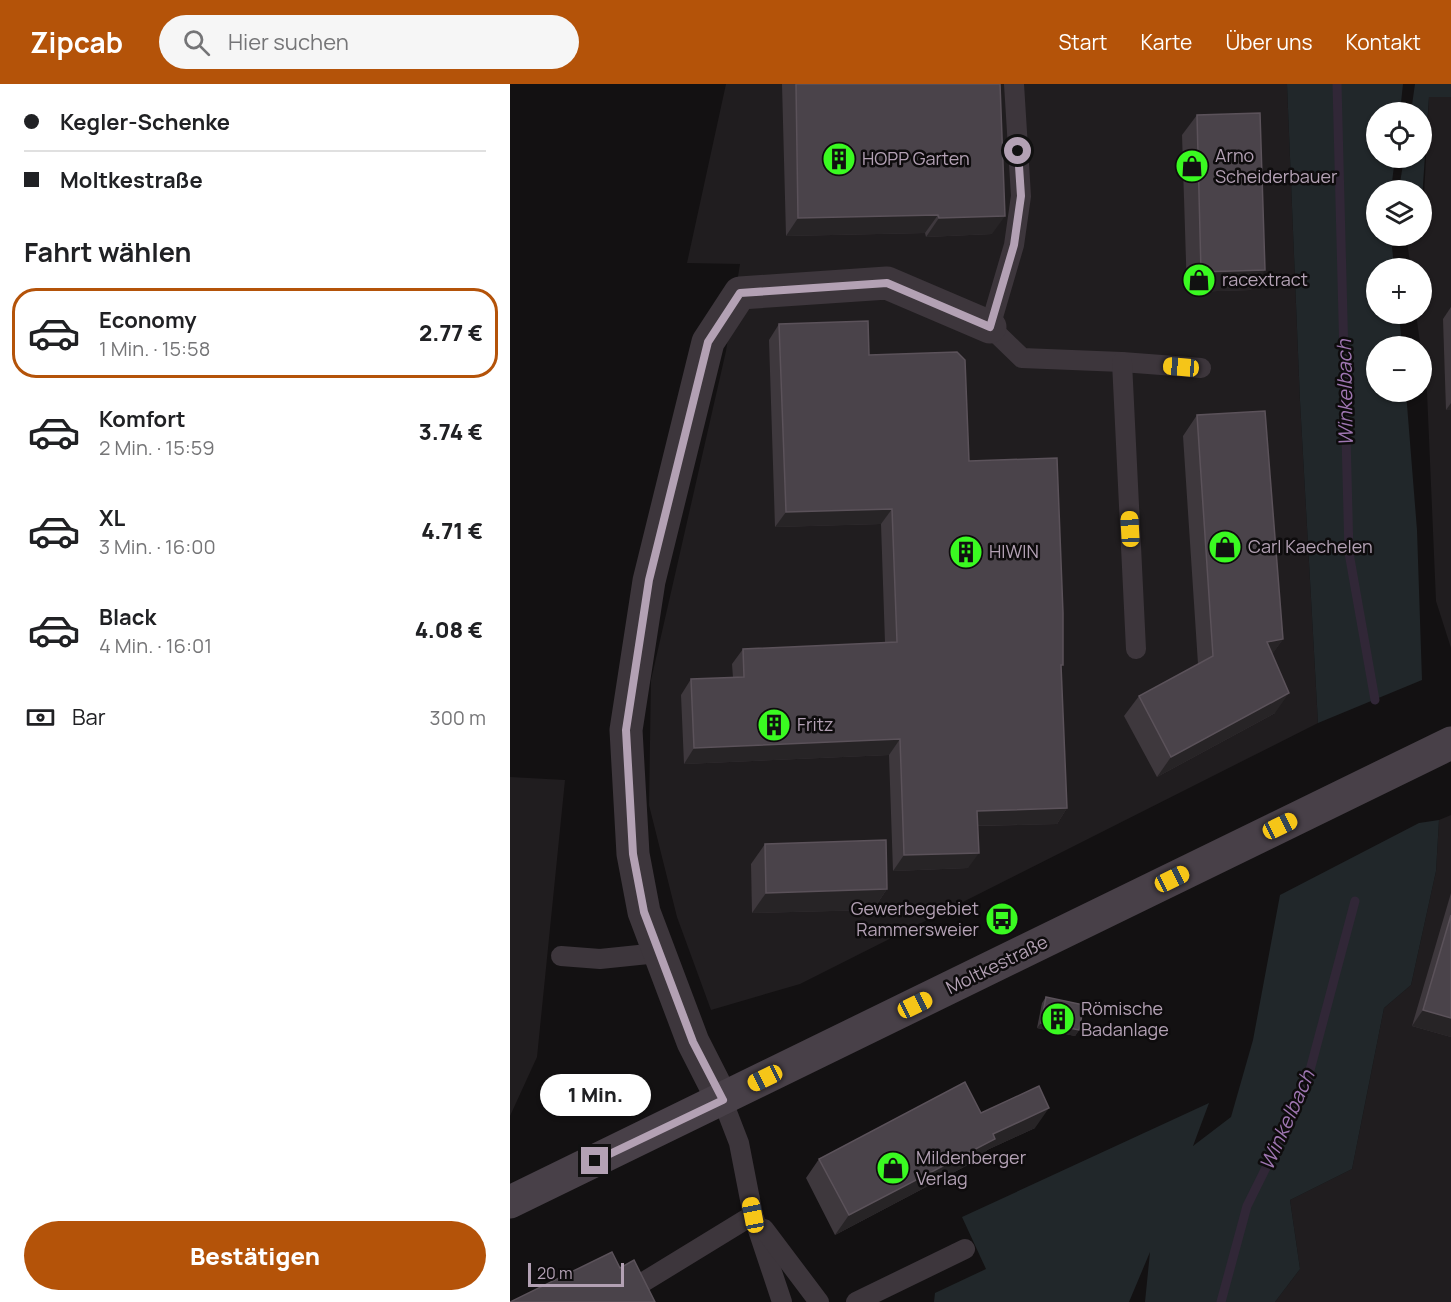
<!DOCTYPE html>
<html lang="de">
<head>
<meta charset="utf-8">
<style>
  :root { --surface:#fff; --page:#f6f6f6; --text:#202124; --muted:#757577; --line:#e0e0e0; --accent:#b45309 }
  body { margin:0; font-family:Manrope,sans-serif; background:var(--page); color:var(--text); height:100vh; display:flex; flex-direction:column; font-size:22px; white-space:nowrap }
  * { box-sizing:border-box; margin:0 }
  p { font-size:20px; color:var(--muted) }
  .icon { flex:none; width:33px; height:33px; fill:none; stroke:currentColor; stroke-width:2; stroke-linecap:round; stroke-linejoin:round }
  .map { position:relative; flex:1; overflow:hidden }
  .drawer { display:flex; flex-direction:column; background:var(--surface); width:510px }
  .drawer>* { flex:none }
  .guide { display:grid; align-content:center; height:132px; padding:0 24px; background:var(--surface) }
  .fabs { position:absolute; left:856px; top:18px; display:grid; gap:12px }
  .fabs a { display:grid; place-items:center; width:66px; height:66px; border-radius:50%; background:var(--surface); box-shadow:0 2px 4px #0004; font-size:30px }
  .scale { position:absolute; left:18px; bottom:15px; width:96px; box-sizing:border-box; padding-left:6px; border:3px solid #b3a1b4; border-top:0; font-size:16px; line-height:21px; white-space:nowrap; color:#b3a1b4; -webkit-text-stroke:4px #0e0c0d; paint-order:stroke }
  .end { position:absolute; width:27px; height:27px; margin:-14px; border:8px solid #b3a1b4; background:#111; box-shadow:0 0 0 3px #111 }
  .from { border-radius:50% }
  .bubble { position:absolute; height:42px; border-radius:21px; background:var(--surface); box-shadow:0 2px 4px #0004; font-size:20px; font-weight:800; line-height:42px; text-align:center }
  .car { position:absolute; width:18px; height:36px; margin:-18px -9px; border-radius:8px; box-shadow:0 0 4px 2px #0007; background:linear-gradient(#f5c518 24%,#345 0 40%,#f5c518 0 76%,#345 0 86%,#f5c518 0) }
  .guide b { display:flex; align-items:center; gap:21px; height:57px; font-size:22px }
  .guide b+b { border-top:2px solid var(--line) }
  .guide i { width:15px; height:15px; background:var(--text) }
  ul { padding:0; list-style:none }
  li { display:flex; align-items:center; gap:18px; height:90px; margin:0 12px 9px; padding:0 12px; border:3px solid transparent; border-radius:24px }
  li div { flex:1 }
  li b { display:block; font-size:22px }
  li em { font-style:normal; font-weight:800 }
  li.current { border-color:var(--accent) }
  li>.icon { width:54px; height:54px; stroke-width:1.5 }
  h2 { padding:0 24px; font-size:27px; line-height:72px }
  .pay { display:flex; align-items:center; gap:15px; height:66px; padding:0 24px; font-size:22px }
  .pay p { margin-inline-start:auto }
  .cta { display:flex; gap:12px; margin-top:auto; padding:12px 24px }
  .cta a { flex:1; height:69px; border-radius:36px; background:var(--accent); color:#fff; font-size:24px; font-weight:800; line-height:69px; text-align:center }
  header { display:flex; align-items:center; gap:36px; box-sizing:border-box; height:84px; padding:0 30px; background:var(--accent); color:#fff }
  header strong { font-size:28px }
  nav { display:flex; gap:33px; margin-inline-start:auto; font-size:21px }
  .search { width:420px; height:54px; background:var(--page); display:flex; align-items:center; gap:15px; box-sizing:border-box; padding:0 21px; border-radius:33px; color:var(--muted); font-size:22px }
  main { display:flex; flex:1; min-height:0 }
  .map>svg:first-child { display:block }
  .built { fill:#201d1f }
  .green { fill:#21272a }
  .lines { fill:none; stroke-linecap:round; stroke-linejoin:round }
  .stream { stroke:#312737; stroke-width:9 }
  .lane { stroke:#3d363c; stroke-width:20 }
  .street { stroke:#3d363c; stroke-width:33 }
  .secondary { stroke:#484048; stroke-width:33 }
  .wall { fill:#3e383d }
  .shaded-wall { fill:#272426 }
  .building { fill:#4a434a; stroke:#5b525a; stroke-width:1.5 }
  .route { stroke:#b3a1b4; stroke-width:8 }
  .labels { text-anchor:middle; stroke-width:5; stroke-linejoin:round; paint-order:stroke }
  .poi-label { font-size:18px; fill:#b3a1b4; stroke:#0e0c0d; text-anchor:start }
  .street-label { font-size:18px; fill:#b3a1b4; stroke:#0e0c0d }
  .water-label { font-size:20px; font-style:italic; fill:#9f76b2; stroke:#0e0c0d }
</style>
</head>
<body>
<header>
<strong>Zipcab</strong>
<div class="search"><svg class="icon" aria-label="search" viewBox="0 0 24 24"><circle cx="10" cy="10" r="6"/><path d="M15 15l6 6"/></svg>Hier suchen</div>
<nav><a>Start</a><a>Karte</a><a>Über uns</a><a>Kontakt</a></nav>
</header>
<main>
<section class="drawer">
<div class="guide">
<b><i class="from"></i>Kegler-Schenke</b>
<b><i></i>Moltkestraße</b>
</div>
<h2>Fahrt wählen</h2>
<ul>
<li class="current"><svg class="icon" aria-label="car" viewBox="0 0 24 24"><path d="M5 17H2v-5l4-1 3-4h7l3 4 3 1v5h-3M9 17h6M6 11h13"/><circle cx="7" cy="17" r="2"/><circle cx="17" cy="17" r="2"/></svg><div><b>Economy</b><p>1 Min. · 15:58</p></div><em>2.77 €</em></li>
<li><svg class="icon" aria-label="car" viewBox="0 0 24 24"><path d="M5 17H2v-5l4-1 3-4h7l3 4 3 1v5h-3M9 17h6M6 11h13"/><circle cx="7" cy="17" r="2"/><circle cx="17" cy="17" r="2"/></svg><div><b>Komfort</b><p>2 Min. · 15:59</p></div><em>3.74 €</em></li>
<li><svg class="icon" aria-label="car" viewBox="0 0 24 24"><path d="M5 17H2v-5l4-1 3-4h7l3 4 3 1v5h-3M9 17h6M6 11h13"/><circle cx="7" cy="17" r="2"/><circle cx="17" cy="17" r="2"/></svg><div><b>XL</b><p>3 Min. · 16:00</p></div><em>4.71 €</em></li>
<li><svg class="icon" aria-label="car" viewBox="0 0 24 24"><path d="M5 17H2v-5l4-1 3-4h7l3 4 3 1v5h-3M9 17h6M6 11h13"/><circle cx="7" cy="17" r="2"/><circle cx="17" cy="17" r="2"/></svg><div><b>Black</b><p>4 Min. · 16:01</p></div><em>4.08 €</em></li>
</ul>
<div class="pay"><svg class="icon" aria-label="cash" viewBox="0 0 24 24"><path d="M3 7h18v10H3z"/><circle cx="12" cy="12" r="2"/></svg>Bar<p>300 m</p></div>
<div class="cta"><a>Bestätigen</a></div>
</section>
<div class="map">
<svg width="941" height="1218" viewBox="0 0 941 1218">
  <rect width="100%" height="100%" fill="#131112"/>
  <g class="built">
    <polygon points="216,0 777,0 790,317 808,639 290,900 201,926 167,833 139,721 141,596 216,267 230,180 177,179"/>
    <polygon points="919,13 941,13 941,564 926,517 917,308 906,230 912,230 912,184 901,184 896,152 912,152"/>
    <polygon points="0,693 55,696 27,973 0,1032"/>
    <polygon points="941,731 941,1218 765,1218 790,1185 780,1116 842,1085 874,924 901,901 926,787 929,736"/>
  </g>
  <g class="green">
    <polygon points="777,0 893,0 890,28 867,28 867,74 885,74 881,106 867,106 867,152 881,152 884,184 867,184 867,230 889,230 892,262 867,262 867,308 896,308 907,446 912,596 808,639 790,317"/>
    <polygon points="905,0 941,0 941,13 919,13 912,115 912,106 889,105 894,74 912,74 912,28 901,28"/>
    <polygon points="929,736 926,787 901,901 874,924 842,1085 780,1116 790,1185 765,1218 635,1218 640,1168 619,1218 424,1218 425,1209 476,1185 452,1133 699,1019 683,1062 721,1033 743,956 770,811 909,739"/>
  </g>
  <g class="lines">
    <g class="stream">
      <polyline points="827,0 839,469 865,616"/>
      <polyline points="711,1218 737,1122 795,1005 845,817"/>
    </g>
    <g class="lane">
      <polyline points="504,0 511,112 504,161 480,243 512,274 612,278 691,284"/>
      <polyline points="612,278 626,565"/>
      <polyline points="51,872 90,875 148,869"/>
      <polyline points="212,1015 229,1059 243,1131 272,1218"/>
      <polyline points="254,1145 309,1218"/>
      <polyline points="127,1202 243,1131"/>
      <polyline points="346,1218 455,1165"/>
    </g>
    <polyline class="street" points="212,1015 183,958 134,828 123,770 116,646 139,497 198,258 230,209 377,199 480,243"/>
    <polyline class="secondary" points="0,1118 941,659"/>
  </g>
  <g class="wall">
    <polygon points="272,0 490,0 482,150 416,153 415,149 276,152"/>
    <polygon points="687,31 741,206 677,208 672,51"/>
    <polygon points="941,223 941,326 936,326 933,235"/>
    <polygon points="269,240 359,271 459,377 551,584 557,724 547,740 467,742 458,784 383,787 379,671 174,680 171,611 181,595 223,594 222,580 233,565 375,559 371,440 265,443 259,256"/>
    <polygon points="687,331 773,555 762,570 765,629 647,693 614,632 629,612 688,580 673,352"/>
    <polygon points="255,760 377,805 363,826 242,829 241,780"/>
    <polygon points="941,809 941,953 902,942"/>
    <polygon points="536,913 569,946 565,952 527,944 532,919"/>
    <polygon points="471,1029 525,1044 477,1066 471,1074 325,1151 296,1094 309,1075"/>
  </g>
  <g class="shaded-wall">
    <polygon points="428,131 415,149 276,152 288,134"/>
    <polygon points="495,132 482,150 416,153 429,134"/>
    <polygon points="755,186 741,206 677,208 691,188"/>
    <polygon points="941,319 941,326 936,326"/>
    <polygon points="382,425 371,440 265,443 276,428"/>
    <polygon points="773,555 759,575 757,558"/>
    <polygon points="779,609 765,629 647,693 661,673"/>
    <polygon points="390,655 379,671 174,680 184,664"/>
    <polygon points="557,724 547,740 456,742 467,727"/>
    <polygon points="469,769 458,784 383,787 394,771"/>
    <polygon points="377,805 363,826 242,829 256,809"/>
    <polygon points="913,926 941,934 941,953 902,942"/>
    <polygon points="531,939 569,946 565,952 527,944"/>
    <polygon points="539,1024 525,1044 477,1066 471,1074 325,1151 339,1131 483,1050"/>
  </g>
  <g class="building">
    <polygon points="286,0 490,0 495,132 429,134 428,131 288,134"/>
    <polygon points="750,29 755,186 691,188 687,31"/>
    <polygon points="358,237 359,271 447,268 455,276 459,377 547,374 553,529 553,581 551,581 557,724 467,727 469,769 394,771 390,655 184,664 181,595 234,593 233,565 387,558 382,425 276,428 269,240"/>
    <polygon points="755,327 773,555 757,558 779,609 661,673 629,612 703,572 687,331"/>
    <polygon points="376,756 377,805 256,809 255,760"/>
    <polygon points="941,831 941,934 913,926"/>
    <polygon points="536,913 574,921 569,946 531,939"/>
    <polygon points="455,998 471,1029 529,1002 539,1024 483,1050 485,1055 339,1131 309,1075"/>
    <polygon points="102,1168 110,1184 124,1176 145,1218 0,1218"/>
  </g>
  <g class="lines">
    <polyline class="route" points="85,1077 213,1016 183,958 134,828 123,770 116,646 139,496 198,258 230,209 377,199 480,243 504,161 511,112 508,67"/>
  </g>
  <defs>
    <symbol id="building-disc" viewBox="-11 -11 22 22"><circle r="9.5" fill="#3afa21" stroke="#0e0c0d"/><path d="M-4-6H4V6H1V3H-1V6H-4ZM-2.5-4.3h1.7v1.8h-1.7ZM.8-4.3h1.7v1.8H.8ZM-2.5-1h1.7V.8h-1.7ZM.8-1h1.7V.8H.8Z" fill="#111"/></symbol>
    <symbol id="shop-disc" viewBox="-11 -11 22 22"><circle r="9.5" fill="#3afa21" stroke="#0e0c0d"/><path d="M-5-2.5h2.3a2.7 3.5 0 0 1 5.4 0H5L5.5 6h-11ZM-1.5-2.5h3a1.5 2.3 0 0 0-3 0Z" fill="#111"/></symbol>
    <symbol id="bus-disc" viewBox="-11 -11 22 22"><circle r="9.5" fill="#3afa21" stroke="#0e0c0d"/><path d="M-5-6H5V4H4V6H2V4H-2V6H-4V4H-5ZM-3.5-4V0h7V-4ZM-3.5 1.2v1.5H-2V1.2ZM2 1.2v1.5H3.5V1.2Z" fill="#111"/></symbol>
  </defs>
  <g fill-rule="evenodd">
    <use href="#building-disc" x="310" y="56" width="38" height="38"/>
    <use href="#shop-disc" x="663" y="63" width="38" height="38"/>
    <use href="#shop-disc" x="670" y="177" width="38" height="38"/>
    <use href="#shop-disc" x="696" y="444" width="38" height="38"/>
    <use href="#building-disc" x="437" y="449" width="38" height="38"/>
    <use href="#building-disc" x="245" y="622" width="38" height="38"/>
    <use href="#bus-disc" x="473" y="816" width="38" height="38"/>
    <use href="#building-disc" x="529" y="916" width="38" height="38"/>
    <use href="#shop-disc" x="364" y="1065" width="38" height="38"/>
  </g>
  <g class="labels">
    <g class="poi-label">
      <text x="705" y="78">Arno<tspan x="705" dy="21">Scheiderbauer</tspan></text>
      <text x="352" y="81">HOPP Garten</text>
      <text x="712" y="202">racextract</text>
      <text x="738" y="469">Carl Kaechelen</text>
      <text x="479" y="474">HIWIN</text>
      <text x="287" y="647">Fritz</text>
      <text x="469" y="831" text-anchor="end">Gewerbegebiet<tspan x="469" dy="21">Rammersweier</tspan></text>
      <text x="571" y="931">Römische<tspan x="571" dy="21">Badanlage</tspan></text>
      <text x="406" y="1080">Mildenberger<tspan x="406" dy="21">Verlag</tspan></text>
    </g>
    <g class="street-label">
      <text transform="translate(487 881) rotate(-26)" y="6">Moltkestraße</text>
    </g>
    <g class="water-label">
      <text transform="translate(835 309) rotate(-91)" y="7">Winkelbach</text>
      <text transform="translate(777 1036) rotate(-66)" y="7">Winkelbach</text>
    </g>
  </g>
</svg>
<div class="fabs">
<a><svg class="icon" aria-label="locate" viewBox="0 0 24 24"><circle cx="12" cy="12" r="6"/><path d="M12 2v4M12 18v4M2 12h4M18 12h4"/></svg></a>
<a><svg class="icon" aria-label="layers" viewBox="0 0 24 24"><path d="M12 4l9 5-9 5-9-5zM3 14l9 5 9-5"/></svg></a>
<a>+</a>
<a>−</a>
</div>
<div class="scale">20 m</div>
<i class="end from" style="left:508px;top:67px"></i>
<i class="end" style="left:85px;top:1077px"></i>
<div class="bubble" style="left:30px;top:990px;width:111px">1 Min.</div>
<i class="car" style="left:671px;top:283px;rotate:275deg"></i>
<i class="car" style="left:620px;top:445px;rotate:357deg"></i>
<i class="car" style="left:770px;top:742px;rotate:64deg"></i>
<i class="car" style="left:662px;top:795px;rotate:64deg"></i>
<i class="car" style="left:405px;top:921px;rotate:64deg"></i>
<i class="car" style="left:255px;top:994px;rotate:244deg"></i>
<i class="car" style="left:243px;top:1131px;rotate:349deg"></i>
</div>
</main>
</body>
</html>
